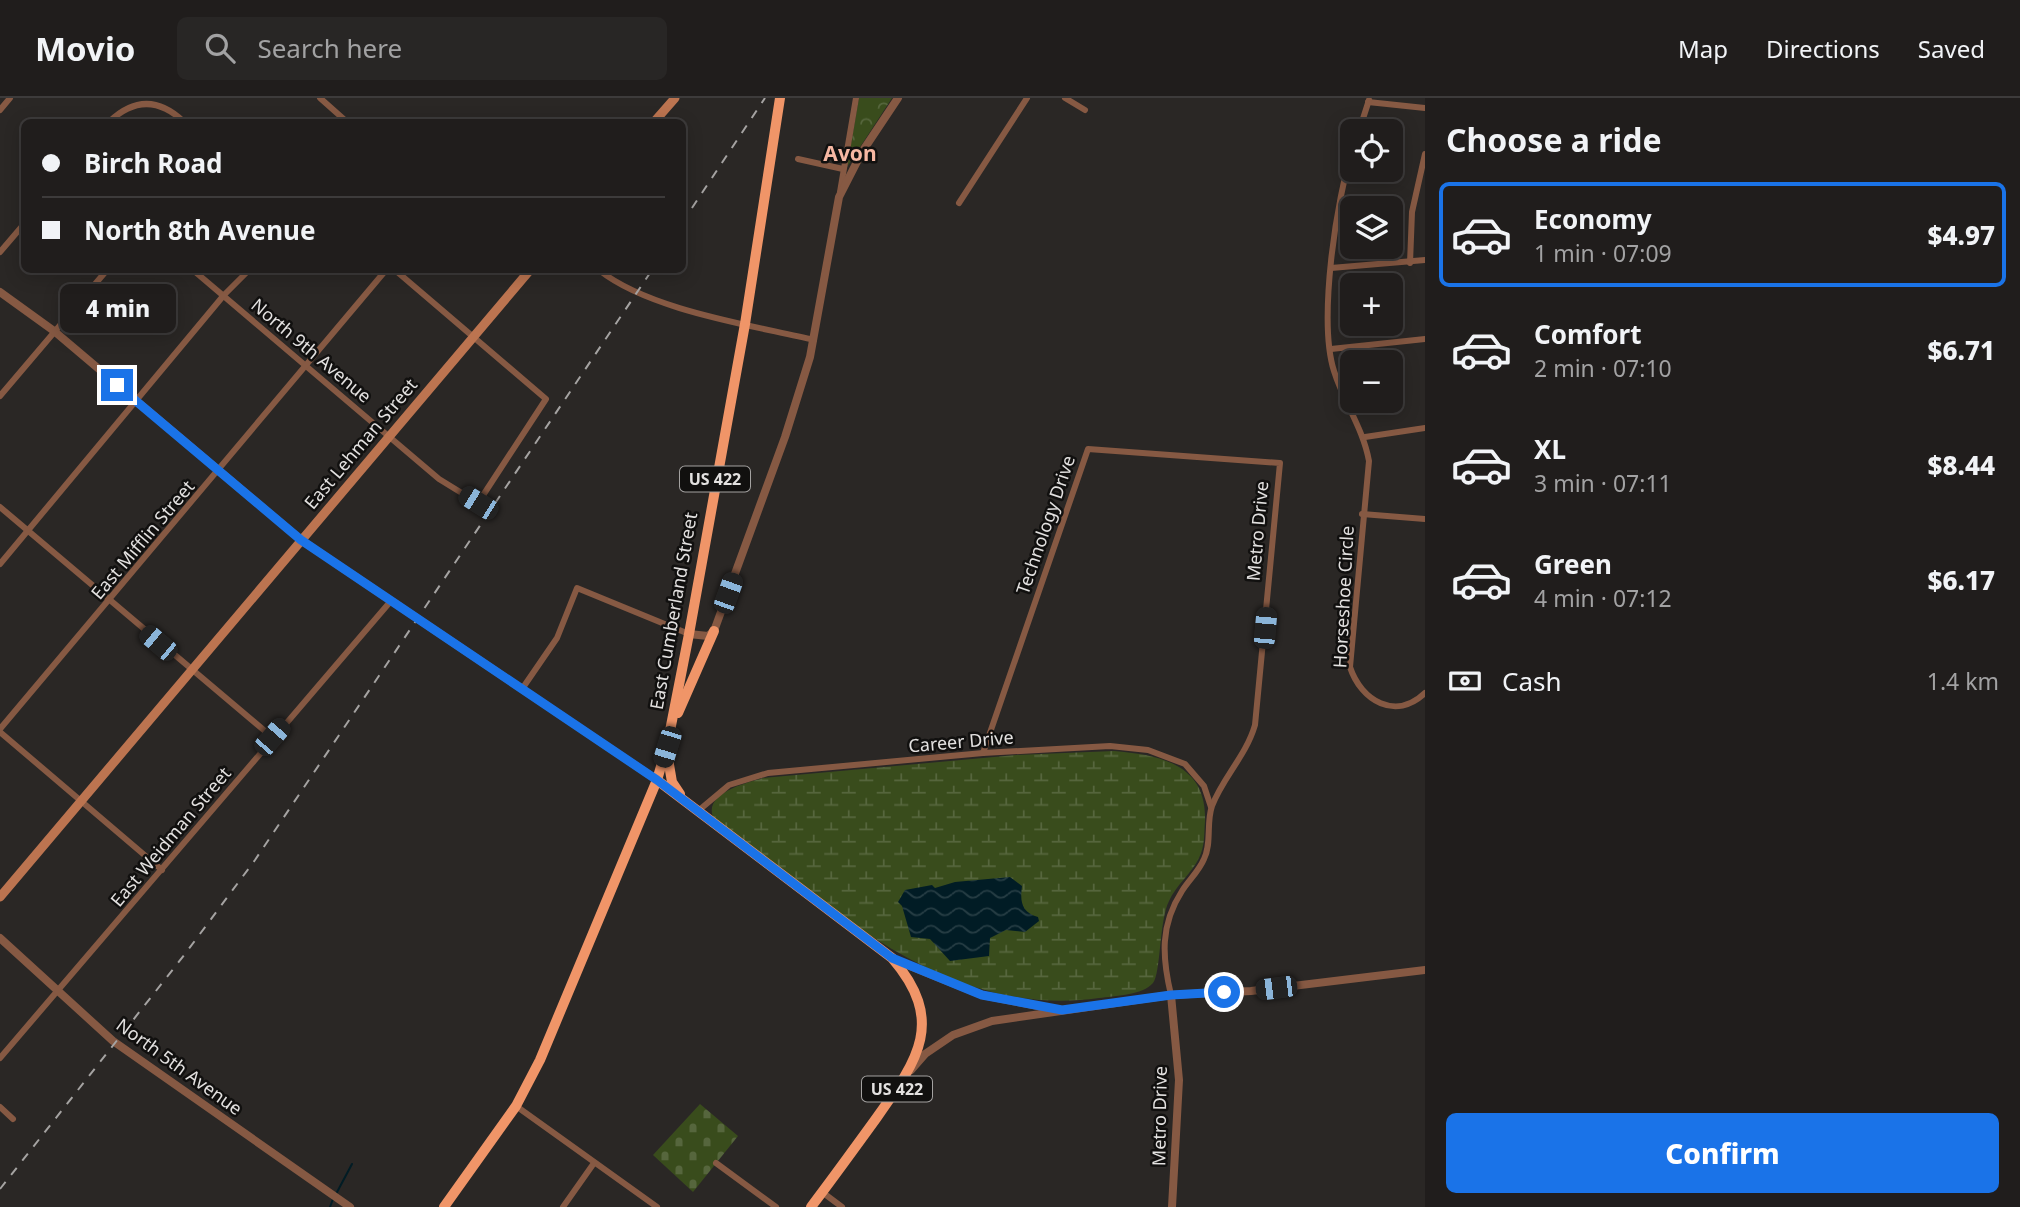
<!DOCTYPE html>
<html lang="en">
<head>
<meta charset="utf-8">
<style>
  :root { --surface:#201d1c; --page:#282625; --text:#f1f3f6; --muted:#a2a2a3; --line:#3d3b3b; --accent:#1a73e8 }
  body { margin:0; font-family:"Noto Sans",sans-serif; background:var(--page); color:var(--text); height:100vh; display:flex; flex-direction:column; font-size:26px; white-space:nowrap }
  * { box-sizing:border-box; margin:0 }
  p { font-size:23px; color:var(--muted) }
  .icon { flex:none; width:38px; height:38px; fill:none; stroke:currentColor; stroke-width:2; stroke-linecap:round; stroke-linejoin:round }
  .map { position:relative; flex:1; overflow:hidden }
  .side { display:flex; flex-direction:column; background:var(--surface); width:595px }
  .side>* { flex:none }
  .hud { position:absolute; left:21px; top:21px; width:665px; height:154px; border-radius:10px; box-shadow:0 4px 18px #0003,0 0 0 2px var(--line); display:grid; align-content:center; height:154px; padding:0 21px; background:var(--surface) }
  .controls { position:absolute; left:1340px; top:21px; display:grid; gap:14px }
  .controls a { display:grid; place-items:center; width:63px; height:63px; border-radius:10px; background:var(--surface); box-shadow:0 4px 18px #0003,0 0 0 2px var(--line); font-size:35px }
  .end { position:absolute; width:32px; height:32px; margin:-16px; border:9px solid #1a73e8; background:#fff; box-shadow:0 0 0 4px #fff }
  .from { border-radius:50% }
  .bubble { position:absolute; height:49px; border-radius:10px; background:var(--surface); box-shadow:0 4px 18px #0003,0 0 0 2px var(--line); font-size:23px; font-weight:800; line-height:49px; text-align:center }
  .car { position:absolute; width:21px; height:42px; margin:-21px -10px; border-radius:9px; box-shadow:0 0 5px 2px #0007; background:linear-gradient(#222 24%,#8ab4d8 0 40%,#222 0 76%,#8ab4d8 0 86%,#222 0) }
  .hud b { display:flex; align-items:center; gap:24px; height:66px; font-size:26px }
  .hud b+b { border-top:2px solid var(--line) }
  .hud i { width:18px; height:18px; background:var(--text) }
  ul { padding:0; list-style:none }
  li { display:flex; align-items:center; gap:21px; height:105px; margin:0 14px 10px; padding:0 7px; border:4px solid transparent; border-radius:10px }
  li div { flex:1 }
  li b { display:block; font-size:26px }
  li em { font-style:normal; font-weight:800 }
  li.selected { border-color:var(--accent) }
  li>.icon { width:63px; height:63px; stroke-width:1.5 }
  h2 { padding:0 21px; font-size:32px; line-height:84px }
  .pay { display:flex; align-items:center; gap:18px; height:77px; padding:0 21px; font-size:26px }
  .pay p { margin-inline-start:auto }
  .primary-button { display:flex; gap:14px; margin-top:auto; padding:14px 21px }
  .primary-button a { flex:1; height:80px; border-radius:10px; background:var(--accent); color:#fff; font-size:28px; font-weight:800; line-height:80px; text-align:center }
  header { display:flex; align-items:center; gap:42px; box-sizing:border-box; height:98px; padding:0 35px; background:var(--surface); border-bottom:2px solid var(--line) }
  header strong { font-size:33px }
  nav { display:flex; gap:38px; margin-inline-start:auto; font-size:24px }
  .search { width:490px; height:63px; background:var(--page); display:flex; align-items:center; gap:18px; box-sizing:border-box; padding:0 24px; border-radius:10px; color:var(--muted); font-size:26px }
  main { display:flex; flex:1; min-height:0 }
  .map>svg:first-child { display:block }
  .wetland { fill:url(#wetland-marsh) }
  .cemetery { fill:url(#cemetery-stones) }
  .park { fill:url(#park-crowns) }
  .water { fill:url(#water-waves) }
  .lines { fill:none; stroke-linecap:round; stroke-linejoin:round }
  .stream { stroke:#011c25; stroke-width:2 }
  .minor { stroke:#865943; stroke-width:6 }
  .tertiary { stroke:#865943; stroke-width:8 }
  .secondary { stroke:#bc7450; stroke-width:9 }
  .trunk { stroke:#f09568; stroke-width:10 }
  .rail { stroke:#a5a3a2; stroke-width:2; stroke-dasharray:9 9; stroke-linecap:butt }
  .route { stroke:#1a73e8; stroke-width:9 }
  .labels { text-anchor:middle; stroke-width:5; stroke-linejoin:round; paint-order:stroke }
  .shield { fill:#11100f; stroke:#a4a2a1; stroke-width:2 }
  .shield-label { font-size:16px; font-weight:bold; fill:#e3e1e0 }
  .street-label { font-size:18px; fill:#e3e1e0; stroke:#11100f }
  .quarter-label { font-size:21px; font-weight:bold; fill:#f7b8a3; stroke:#11100f }
</style>
</head>
<body>
<header>
<strong>Movio</strong>
<div class="search"><svg class="icon" aria-label="search" viewBox="0 0 24 24"><circle cx="10" cy="10" r="6"/><path d="M15 15l6 6"/></svg>Search here</div>
<nav><a>Map</a><a>Directions</a><a>Saved</a></nav>
</header>
<main>
<div class="map">
<svg width="1425" height="1109" viewBox="0 0 1425 1109">
  <defs>
    <pattern id="wetland-marsh" width="20" height="14" patternUnits="userSpaceOnUse" patternTransform="scale(1.75)"><rect width="20" height="14" fill="#394c1c"/><path d="M1 5h8M5 5V1M11 12h8M15 12V8" fill="none" stroke="#56663d"/></pattern>
    <pattern id="cemetery-stones" width="16" height="16" patternUnits="userSpaceOnUse" patternTransform="scale(1.75)"><rect width="16" height="16" fill="#394c1c"/><path d="M2 7V4a2 2 0 0 1 4 0v3zM10 15v-3a2 2 0 0 1 4 0v3z" fill="#56663d"/></pattern>
    <pattern id="park-crowns" width="20" height="18" patternUnits="userSpaceOnUse" patternTransform="scale(1.75)"><rect width="20" height="18" fill="#394c1c"/><path d="M2 6a3 3 0 1 1 6 0M12 15a3 3 0 1 1 6 0" fill="none" stroke="#56663d"/></pattern>
    <pattern id="water-waves" width="16" height="10" patternUnits="userSpaceOnUse" patternTransform="scale(1.75)"><rect width="16" height="10" fill="#011c25"/><path d="M0 5q4-4 8 0t8 0" fill="none" stroke="#263d44"/></pattern>
  </defs>
  <rect width="100%" height="100%" fill="#2a2725"/>
  <path class="wetland" d="M 1114,653 C 1160,657 1207,666 1205,723 C 1204,736 1205,748 1199,760 C 1192,775 1176,787 1169,803 C 1159,823 1161,875 1153,885 C 1143,897 1114,898 1099,900 C 943,922 828,805 713,719 C 704,695 746,685 763,680 L 1016,657 Z"/>
  <polygon class="cemetery" points="700,1006 738,1038 693,1094 653,1057"/>
  <polygon class="park" points="859,0 892,0 847,69"/>
  <path class="water" d="M 1010,779 L 1022,788 C 1020,803 1021,814 1038,819 L 1039,823 L 1025,834 L 1006,832 L 990,840 L 989,858 L 950,863 L 930,841 L 911,839 L 902,808 L 898,804 L 905,792 L 932,787 L 935,790 L 955,784 Z"/>
  <g class="lines">
    <g class="stream">
      <polyline points="336,1096 352,1066"/>
      <polyline points="330,1109 333,1101"/>
    </g>
    <g class="minor">
      <polyline points="320,0 347,24"/>
      <polyline points="1065,0 1085,12"/>
      <polyline points="1368,4 1425,10"/>
      <polyline points="0,12 10,0"/>
      <path d="M 109,24 C 134,0 159,0 184,24"/>
      <polyline points="1359,33 1369,2"/>
      <path d="M 1353,51 C 1336,101 1318,223 1334,273 C 1344,305 1363,330 1369,363 L 1350,569 C 1361,603 1396,623 1425,595"/>
      <polyline points="798,61 843,71"/>
      <polyline points="840,94 856,0"/>
      <polyline points="959,105 1027,0"/>
      <polyline points="0,154 24,126"/>
      <polyline points="1410,165 1412,114 1425,56"/>
      <polyline points="1331,170 1425,162"/>
      <polyline points="193,172 439,381 478,405 546,301 395,172"/>
      <path d="M 599,172 C 649,212 751,227 814,242"/>
      <polyline points="1331,251 1425,241"/>
      <polyline points="0,298 107,172"/>
      <polyline points="1365,339 1425,330"/>
      <polyline points="0,409 272,639"/>
      <polyline points="1362,416 1425,421"/>
      <polyline points="0,466 224,197 246,175"/>
      <polyline points="522,591 557,540 577,490 689,536"/>
      <polyline points="0,631 386,172"/>
      <polyline points="0,634 162,772"/>
      <path d="M 983,655 L 1088,351 L 1280,365 L 1255,627 C 1246,658 1223,679 1212,708 C 1206,725 1212,745 1204,761 C 1199,773 1189,782 1182,793 C 1160,827 1162,859 1171,897"/>
      <polyline points="698,713 729,687 768,675 983,655 1110,648 1148,652 1185,666 1204,688 1211,709"/>
      <polyline points="0,960 390,504"/>
      <polyline points="516,1008 657,1109"/>
      <polyline points="0,1009 13,1021"/>
      <polyline points="716,1065 776,1109"/>
      <polyline points="822,1094 842,1109"/>
      <polyline points="563,1109 594,1065"/>
    </g>
    <g class="tertiary">
      <polyline points="0,194 54,233 301,442 657,682"/>
      <polyline points="689,536 708,538 714,533 785,339 810,259 839,99 862,54 898,0"/>
      <polyline points="0,840 113,943 350,1109"/>
      <polyline points="895,862 982,897 1053,911"/>
      <polyline points="1171,897 1179,982 1172,1109"/>
      <polyline points="911,972 925,956 953,937 992,923 1171,897 1251,893 1425,872"/>
    </g>
    <g class="secondary">
      <polyline points="654,24 675,0"/>
      <polyline points="0,799 530,172"/>
    </g>
    <g class="trunk">
      <polyline points="678,615 714,533"/>
      <polyline points="667,655 672,684 680,696"/>
      <path d="M 657,682 L 892,860 C 947,924 917,963 875,1022 C 854,1051 833,1080 811,1109"/>
      <polyline points="444,1109 516,1008 540,962 657,682 667,648 689,536 745,226 780,0"/>
    </g>
    <g class="rail">
      <polyline points="682,125 765,0"/>
      <polyline points="0,1091 185,856 255,762 652,172"/>
    </g>
  </g>
  <g class="lines">
    <polyline class="route" points="117,287 301,442 657,682 892,860 982,897 1062,912 1171,897 1224,894"/>
  </g>
  <g class="labels">
    <g class="shield">
      <rect x="680" y="368.5" width="70" height="25" rx="5"/>
      <rect x="862" y="978.5" width="70" height="25" rx="5"/>
    </g>
    <g class="shield-label">
      <text x="715" y="387">US 422</text>
      <text x="897" y="997">US 422</text>
    </g>
    <g class="street-label">
      <text transform="translate(311 253) rotate(40)" y="6">North 9th Avenue</text>
      <text transform="translate(361 346) rotate(-50)" y="6">East Lehman Street</text>
      <text transform="translate(1046 427) rotate(-71)" y="6">Technology Drive</text>
      <text transform="translate(1258 433) rotate(-85)" y="6">Metro Drive</text>
      <text transform="translate(143 442) rotate(-50)" y="6">East Mifflin Street</text>
      <text transform="translate(1344 499) rotate(-87)" y="6">Horseshoe Circle</text>
      <text transform="translate(674 513) rotate(-80)" y="6">East Cumberland Street</text>
      <text transform="translate(961 644) rotate(-5)" y="6">Career Drive</text>
      <text transform="translate(171 739) rotate(-50)" y="6">East Weidman Street</text>
      <text transform="translate(179 969) rotate(36)" y="6">North 5th Avenue</text>
      <text transform="translate(1160 1018) rotate(-89)" y="6">Metro Drive</text>
    </g>
    <g class="quarter-label">
      <text x="850" y="63">Avon</text>
    </g>
  </g>
</svg>
<div class="controls">
<a><svg class="icon" aria-label="locate" viewBox="0 0 24 24"><circle cx="12" cy="12" r="6"/><path d="M12 2v4M12 18v4M2 12h4M18 12h4"/></svg></a>
<a><svg class="icon" aria-label="layers" viewBox="0 0 24 24"><path d="M12 4l9 5-9 5-9-5zM3 14l9 5 9-5"/></svg></a>
<a>+</a>
<a>−</a>
</div>
<i class="end from" style="left:1224px;top:894px"></i>
<i class="end" style="left:117px;top:287px"></i>
<div class="bubble" style="left:60px;top:186px;width:116px">4 min</div>
<i class="car" style="left:478px;top:405px;rotate:302deg"></i>
<i class="car" style="left:728px;top:495px;rotate:20deg"></i>
<i class="car" style="left:1265px;top:530px;rotate:5deg"></i>
<i class="car" style="left:158px;top:545px;rotate:310deg"></i>
<i class="car" style="left:272px;top:639px;rotate:41deg"></i>
<i class="car" style="left:667px;top:649px;rotate:197deg"></i>
<i class="car" style="left:1276px;top:890px;rotate:263deg"></i>
<div class="hud">
<b><i class="from"></i>Birch Road</b>
<b><i></i>North 8th Avenue</b>
</div>
</div>
<section class="side">
<h2>Choose a ride</h2>
<ul>
<li class="selected"><svg class="icon" aria-label="car" viewBox="0 0 24 24"><path d="M5 17H2v-5l4-1 3-4h7l3 4 3 1v5h-3M9 17h6M6 11h13"/><circle cx="7" cy="17" r="2"/><circle cx="17" cy="17" r="2"/></svg><div><b>Economy</b><p>1 min · 07:09</p></div><em>$4.97</em></li>
<li><svg class="icon" aria-label="car" viewBox="0 0 24 24"><path d="M5 17H2v-5l4-1 3-4h7l3 4 3 1v5h-3M9 17h6M6 11h13"/><circle cx="7" cy="17" r="2"/><circle cx="17" cy="17" r="2"/></svg><div><b>Comfort</b><p>2 min · 07:10</p></div><em>$6.71</em></li>
<li><svg class="icon" aria-label="car" viewBox="0 0 24 24"><path d="M5 17H2v-5l4-1 3-4h7l3 4 3 1v5h-3M9 17h6M6 11h13"/><circle cx="7" cy="17" r="2"/><circle cx="17" cy="17" r="2"/></svg><div><b>XL</b><p>3 min · 07:11</p></div><em>$8.44</em></li>
<li><svg class="icon" aria-label="car" viewBox="0 0 24 24"><path d="M5 17H2v-5l4-1 3-4h7l3 4 3 1v5h-3M9 17h6M6 11h13"/><circle cx="7" cy="17" r="2"/><circle cx="17" cy="17" r="2"/></svg><div><b>Green</b><p>4 min · 07:12</p></div><em>$6.17</em></li>
</ul>
<div class="pay"><svg class="icon" aria-label="cash" viewBox="0 0 24 24"><path d="M3 7h18v10H3z"/><circle cx="12" cy="12" r="2"/></svg>Cash<p>1.4 km</p></div>
<div class="primary-button"><a>Confirm</a></div>
</section>
</main>
</body>
</html>
